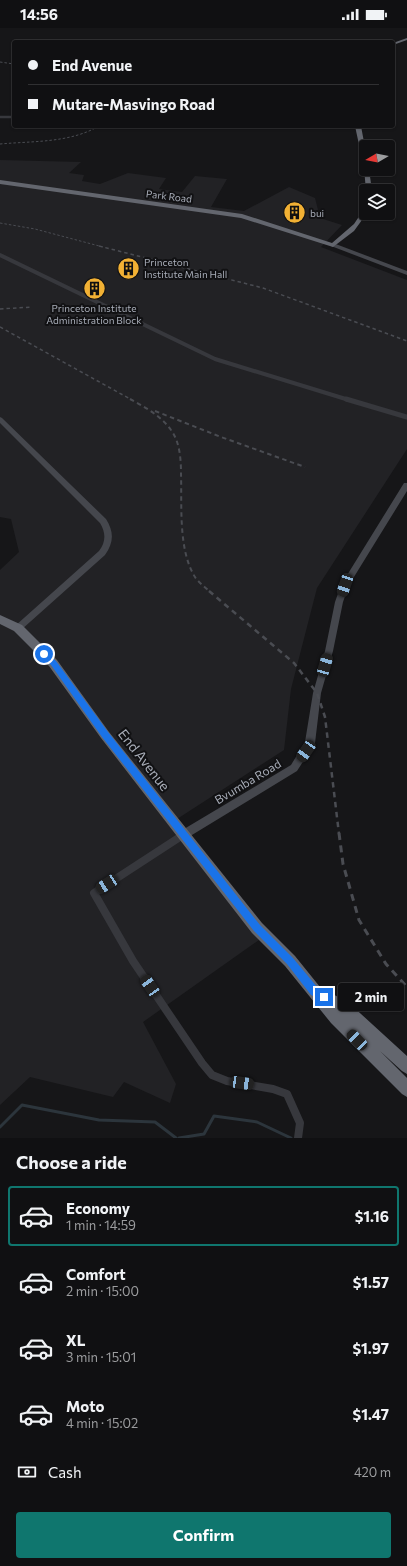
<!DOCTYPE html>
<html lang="en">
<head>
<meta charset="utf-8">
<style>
  :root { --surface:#101012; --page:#19191b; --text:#f1f3f6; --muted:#9c9d9f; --line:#303032; --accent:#0f766e }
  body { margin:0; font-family:Commissioner,sans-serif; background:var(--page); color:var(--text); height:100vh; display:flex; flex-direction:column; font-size:15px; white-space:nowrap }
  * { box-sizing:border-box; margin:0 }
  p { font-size:13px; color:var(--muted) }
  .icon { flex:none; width:22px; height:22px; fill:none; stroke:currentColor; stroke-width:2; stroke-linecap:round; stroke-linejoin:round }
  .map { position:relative; height:1110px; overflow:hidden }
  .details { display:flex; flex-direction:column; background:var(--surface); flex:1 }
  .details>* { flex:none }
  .banner { position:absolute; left:12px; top:12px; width:383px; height:88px; border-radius:4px; box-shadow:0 1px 3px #0004,0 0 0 1px var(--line); display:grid; align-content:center; height:88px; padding:0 16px; background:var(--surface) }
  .needle { width:26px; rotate:260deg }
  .buttons { position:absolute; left:359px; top:112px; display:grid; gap:8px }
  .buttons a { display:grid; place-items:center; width:36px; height:36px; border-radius:4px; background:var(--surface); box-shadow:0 1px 3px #0004,0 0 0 1px var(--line); font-size:20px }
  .end { position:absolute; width:18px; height:18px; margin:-9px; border:5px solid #1a73e8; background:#fff; box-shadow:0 0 0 2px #fff }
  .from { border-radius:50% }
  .bubble { position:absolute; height:28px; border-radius:4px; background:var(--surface); box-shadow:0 1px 3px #0004,0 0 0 1px var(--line); font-size:13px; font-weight:700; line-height:28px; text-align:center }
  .car { position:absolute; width:12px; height:24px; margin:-12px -6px; border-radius:5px; box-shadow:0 0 3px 1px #0007; background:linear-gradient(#222 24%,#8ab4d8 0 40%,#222 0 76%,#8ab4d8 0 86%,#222 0) }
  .banner b { display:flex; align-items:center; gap:14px; height:38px; font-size:15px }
  .banner b+b { border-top:1px solid var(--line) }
  .banner i { width:10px; height:10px; background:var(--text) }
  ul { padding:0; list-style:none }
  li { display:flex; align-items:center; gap:12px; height:60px; margin:0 8px 6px; padding:0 8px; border:2px solid transparent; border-radius:4px }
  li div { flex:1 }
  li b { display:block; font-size:15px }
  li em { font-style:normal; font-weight:700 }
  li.on { border-color:var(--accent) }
  li>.icon { width:36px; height:36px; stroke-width:1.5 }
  h2 { padding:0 16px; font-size:18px; line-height:48px }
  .pay { display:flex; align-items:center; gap:10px; height:44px; padding:0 16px; font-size:15px }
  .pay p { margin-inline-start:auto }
  .cta { display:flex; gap:8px; margin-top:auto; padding:8px 16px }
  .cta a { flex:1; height:46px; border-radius:4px; background:var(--accent); color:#fff; font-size:16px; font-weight:700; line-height:46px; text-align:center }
  .status { display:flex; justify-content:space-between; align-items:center; height:28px; padding:0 20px; background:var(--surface); direction:ltr }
  .status svg { height:11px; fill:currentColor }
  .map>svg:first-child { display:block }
  .built { fill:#222225 }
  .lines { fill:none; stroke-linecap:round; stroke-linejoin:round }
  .stream { stroke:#2c353c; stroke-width:3 }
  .street-far3 { stroke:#37383d; stroke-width:2.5 }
  .street-far2 { stroke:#37383d; stroke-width:4 }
  .street-far1 { stroke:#37383d; stroke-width:5 }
  .street { stroke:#37383d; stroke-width:8 }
  .secondary { fill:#45474d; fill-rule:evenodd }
  .highway { fill:#63666e; fill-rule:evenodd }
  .rail-far4 { stroke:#4a4c52; stroke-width:1; stroke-dasharray:2.5 2; stroke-linecap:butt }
  .rail-far3 { stroke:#4a4c52; stroke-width:1.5; stroke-dasharray:3.5 3; stroke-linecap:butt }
  .rail-far2 { stroke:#4a4c52; stroke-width:2; stroke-dasharray:4.5 3.5; stroke-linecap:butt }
  .rail-far1 { stroke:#4a4c52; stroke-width:2.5; stroke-dasharray:5.5 4.5; stroke-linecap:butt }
  .rail { stroke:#4a4c52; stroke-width:3; stroke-dasharray:7 5.5; stroke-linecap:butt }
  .route { fill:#1a73e8 }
  .labels { text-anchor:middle; stroke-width:4; stroke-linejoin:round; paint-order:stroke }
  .far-street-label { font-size:10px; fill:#a8adb8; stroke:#111113 }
  .far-poi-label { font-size:10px; fill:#a8adb8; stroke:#111113; text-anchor:start }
  .street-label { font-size:12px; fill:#a8adb8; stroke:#111113 }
  .near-street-label { font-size:14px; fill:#a8adb8; stroke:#111113 }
</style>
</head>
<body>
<div class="status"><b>14:56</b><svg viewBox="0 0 49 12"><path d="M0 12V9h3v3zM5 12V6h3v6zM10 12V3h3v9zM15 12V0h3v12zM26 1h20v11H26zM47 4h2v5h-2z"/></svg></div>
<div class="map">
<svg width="407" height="1110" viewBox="0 0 407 1110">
  <rect width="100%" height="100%" fill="#161618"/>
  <polygon class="built" points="0,132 81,134 69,145 84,147 82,153 100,156 128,145 166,150 159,161 182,164 195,148 227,151 211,179 244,183 289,159 315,170 320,190 342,197 321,219 407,252 407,421 317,560 291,661 284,722 177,791 259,912 143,994 176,1056 170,1075 124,1054 113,1069 30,1049 0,1077 0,542 19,524 11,491 0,489"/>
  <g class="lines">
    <g class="stream">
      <polyline points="0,1099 22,1077 99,1092 155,1094 176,1110"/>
      <polyline points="179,1110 204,1106 214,1088 257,1094 291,1110"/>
    </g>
    <polyline class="street-far3" points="0,89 14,89"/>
    <polyline class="street-far2" points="0,227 215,331 349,372"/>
    <polyline class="street-far1" points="346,371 407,389"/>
    <polyline class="street" points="183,807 94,865 133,933 202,1035 212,1047 227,1053 273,1061 287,1066 300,1095 298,1110"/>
    <g class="secondary">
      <polygon points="333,215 407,243 407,247 331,218 330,217"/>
      <path d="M 0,389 L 2,390 L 106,491 C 114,504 114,514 105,527 L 21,602 L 15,602 L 14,600 L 15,598 L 99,523 C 106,514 106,505 100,495 L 0,395 Z"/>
      <polygon points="404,455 407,455 407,463 349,557 343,574 333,623 321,665 315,715 297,743 187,810 183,812 179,810 178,807 179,804 291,737 305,714 313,665 325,623 335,574 341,557"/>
    </g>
    <g class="highway">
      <polygon points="407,10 407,12 393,17 393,15"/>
      <polygon points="355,98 361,98 366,125 366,141 369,141 372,163 366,163 364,140"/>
      <polygon points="0,152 242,186 332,215 354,196 364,181 366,180 366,185 367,185 354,203 333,219 241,190 0,156"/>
      <polygon points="0,587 22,597 57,632 109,704 262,895 295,928 320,959 349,975 407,1028 407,1046 402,1043 380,1023 407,1050 407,1069 402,1066 331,995 285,938 252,905 101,710 49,638 14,603 0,596"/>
    </g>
    <g class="rail-far4">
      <polyline points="0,34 14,36"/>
      <path d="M 0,116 C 33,113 70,115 99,98"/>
      <polyline points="0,195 35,201 103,219"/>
    </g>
    <g class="rail-far3">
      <polyline points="99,218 263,260 407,313"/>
      <polyline points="0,281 32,279"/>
      <polyline points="0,299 132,372"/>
    </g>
    <g class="rail-far2">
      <path d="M 130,371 C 145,379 161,388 171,402 C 180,414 181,432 181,446 C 182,477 178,522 195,549 C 198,554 205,559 210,564"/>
      <polyline points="155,383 221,409 305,439"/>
    </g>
    <polyline class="rail-far1" points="209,563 294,635 317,665 325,689 339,806"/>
    <polyline class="rail" points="339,805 343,836 359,892 386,936 407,959"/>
  </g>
  <polygon class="route" points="44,623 56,633 108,704 260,897 293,930 318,960 328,965 329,969 328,972 324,973 311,967 287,936 254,903 102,709 51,637 41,626"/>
  <defs>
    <symbol id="building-disc" viewBox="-11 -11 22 22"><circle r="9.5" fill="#f2b134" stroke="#111113"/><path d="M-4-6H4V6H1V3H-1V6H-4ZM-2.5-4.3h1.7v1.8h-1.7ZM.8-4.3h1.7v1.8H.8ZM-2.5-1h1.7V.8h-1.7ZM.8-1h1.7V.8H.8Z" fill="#111"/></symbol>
  </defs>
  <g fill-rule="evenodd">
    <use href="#building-disc" x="282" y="172" width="25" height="25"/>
    <use href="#building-disc" x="116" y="228" width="25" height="25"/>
    <use href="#building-disc" x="82" y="248" width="25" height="25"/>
  </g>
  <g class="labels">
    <g class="far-street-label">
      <text transform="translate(169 168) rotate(7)" y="4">Park Road</text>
    </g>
    <g class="far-poi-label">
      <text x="310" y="189">bui</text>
      <text x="144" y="238">Princeton<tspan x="144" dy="12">Institute Main Hall</tspan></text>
      <text x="94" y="284" text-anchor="middle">Princeton Institute<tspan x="94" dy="12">Administration Block</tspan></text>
    </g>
    <g class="street-label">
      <text transform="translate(248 754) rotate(-31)" y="4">Bvumba Road</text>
    </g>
    <g class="near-street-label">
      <text transform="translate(144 732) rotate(52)" y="5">End Avenue</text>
    </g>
  </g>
</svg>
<div class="buttons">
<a><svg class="needle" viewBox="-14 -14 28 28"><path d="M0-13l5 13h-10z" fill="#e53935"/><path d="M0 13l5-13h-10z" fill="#9c9d9f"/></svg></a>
<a><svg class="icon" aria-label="layers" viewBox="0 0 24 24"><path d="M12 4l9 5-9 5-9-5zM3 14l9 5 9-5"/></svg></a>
</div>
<i class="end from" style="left:44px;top:626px"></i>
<i class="end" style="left:324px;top:969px"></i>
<div class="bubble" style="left:338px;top:955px;width:66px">2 min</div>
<i class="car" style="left:345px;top:557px;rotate:199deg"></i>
<i class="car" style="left:325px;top:637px;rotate:16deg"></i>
<i class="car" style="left:306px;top:723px;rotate:215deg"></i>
<i class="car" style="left:107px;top:856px;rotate:237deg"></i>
<i class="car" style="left:150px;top:958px;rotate:326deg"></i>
<i class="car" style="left:357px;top:1012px;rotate:316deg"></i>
<i class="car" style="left:242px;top:1055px;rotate:98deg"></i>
<div class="banner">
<b><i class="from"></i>End Avenue</b>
<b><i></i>Mutare-Masvingo Road</b>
</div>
</div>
<section class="details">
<h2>Choose a ride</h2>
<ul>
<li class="on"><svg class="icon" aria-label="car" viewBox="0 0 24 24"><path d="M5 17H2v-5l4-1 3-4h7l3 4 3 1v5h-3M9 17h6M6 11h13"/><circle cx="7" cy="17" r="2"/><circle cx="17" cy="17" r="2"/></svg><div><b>Economy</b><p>1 min · 14:59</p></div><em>$1.16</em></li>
<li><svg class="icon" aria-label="car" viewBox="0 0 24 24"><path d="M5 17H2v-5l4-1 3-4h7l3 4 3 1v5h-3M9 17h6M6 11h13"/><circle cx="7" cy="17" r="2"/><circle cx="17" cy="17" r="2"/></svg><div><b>Comfort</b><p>2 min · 15:00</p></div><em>$1.57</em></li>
<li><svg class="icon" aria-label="car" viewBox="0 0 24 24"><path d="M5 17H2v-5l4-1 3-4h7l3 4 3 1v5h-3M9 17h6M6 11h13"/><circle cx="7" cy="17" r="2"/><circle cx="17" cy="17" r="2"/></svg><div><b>XL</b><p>3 min · 15:01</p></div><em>$1.97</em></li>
<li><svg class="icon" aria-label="car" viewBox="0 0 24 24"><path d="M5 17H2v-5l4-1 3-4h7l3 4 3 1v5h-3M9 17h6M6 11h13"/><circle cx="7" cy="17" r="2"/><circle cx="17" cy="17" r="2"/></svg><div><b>Moto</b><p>4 min · 15:02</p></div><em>$1.47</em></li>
</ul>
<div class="pay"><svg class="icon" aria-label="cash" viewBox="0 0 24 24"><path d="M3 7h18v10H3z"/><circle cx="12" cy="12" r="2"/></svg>Cash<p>420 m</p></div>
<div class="cta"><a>Confirm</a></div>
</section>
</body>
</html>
